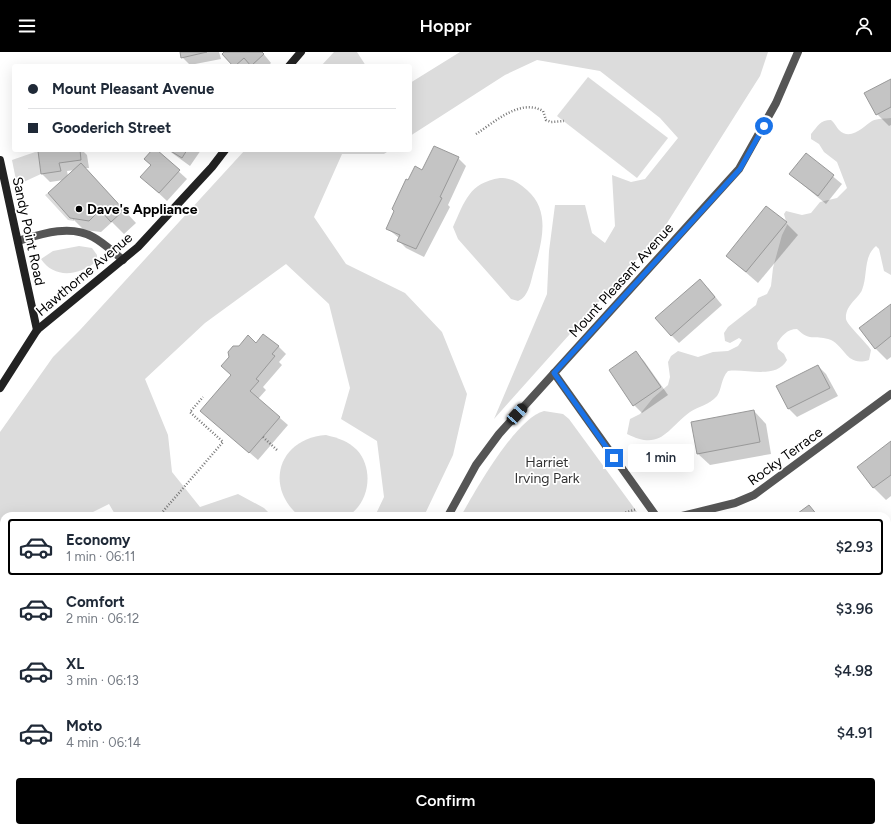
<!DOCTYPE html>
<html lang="en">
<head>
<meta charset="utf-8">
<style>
  :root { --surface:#fff; --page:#f2f2f3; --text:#1f2937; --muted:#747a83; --line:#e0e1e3; --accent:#000 }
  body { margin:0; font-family:Figtree,sans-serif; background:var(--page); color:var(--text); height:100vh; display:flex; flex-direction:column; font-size:15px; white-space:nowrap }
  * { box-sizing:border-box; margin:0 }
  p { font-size:13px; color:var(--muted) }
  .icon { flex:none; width:22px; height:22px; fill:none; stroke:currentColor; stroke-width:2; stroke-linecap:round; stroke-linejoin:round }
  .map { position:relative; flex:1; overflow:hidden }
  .panel { position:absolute; left:0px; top:460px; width:891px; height:320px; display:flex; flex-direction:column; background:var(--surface); border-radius:12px 12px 0 0; box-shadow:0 4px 16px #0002 }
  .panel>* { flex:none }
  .banner { position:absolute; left:12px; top:12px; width:400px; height:88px; border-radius:4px; box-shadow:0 4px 16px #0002; display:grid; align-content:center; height:88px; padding:0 16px; background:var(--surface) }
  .end { position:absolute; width:18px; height:18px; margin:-9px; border:5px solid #1a73e8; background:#fff; box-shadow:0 0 0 2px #fff }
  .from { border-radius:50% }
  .bubble { position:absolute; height:28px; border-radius:4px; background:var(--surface); box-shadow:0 4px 16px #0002; font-size:13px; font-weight:600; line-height:28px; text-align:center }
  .car { position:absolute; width:12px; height:24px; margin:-12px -6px; border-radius:5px; box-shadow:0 0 3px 1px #0007; background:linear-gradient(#222 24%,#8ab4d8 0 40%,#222 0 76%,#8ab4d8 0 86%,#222 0) }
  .banner b { display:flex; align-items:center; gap:14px; height:38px; font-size:15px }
  .banner b+b { border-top:1px solid var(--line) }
  .banner i { width:10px; height:10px; background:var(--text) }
  ul { padding:7px 0 0; list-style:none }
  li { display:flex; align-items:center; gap:12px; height:56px; margin:0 8px 6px; padding:0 8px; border:2px solid transparent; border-radius:4px }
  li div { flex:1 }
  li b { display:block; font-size:15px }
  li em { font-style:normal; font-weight:600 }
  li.selected { border-color:var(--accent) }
  li>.icon { width:36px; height:36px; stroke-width:1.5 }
  .primary-button { display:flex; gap:8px; margin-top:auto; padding:8px 16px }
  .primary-button a { flex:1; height:46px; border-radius:4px; background:var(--accent); color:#fff; font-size:16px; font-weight:600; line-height:46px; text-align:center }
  header { display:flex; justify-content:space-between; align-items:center; height:52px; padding:0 16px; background:var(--accent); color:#fff; font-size:18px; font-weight:600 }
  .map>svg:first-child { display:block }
  .green { fill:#dcdcdc }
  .shadow { fill:#0003; fill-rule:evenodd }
  .building { fill:#c4c4c4; stroke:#999 }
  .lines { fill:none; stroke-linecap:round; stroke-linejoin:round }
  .path { stroke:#777; stroke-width:2.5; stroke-dasharray:1 2; stroke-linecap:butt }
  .lane { stroke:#555; stroke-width:8 }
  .street { stroke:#555; stroke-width:8 }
  .secondary { stroke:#222; stroke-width:8 }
  .route { stroke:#1a73e8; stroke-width:5 }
  .poi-dot { fill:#000; stroke:#fff; stroke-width:1.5 }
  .labels { text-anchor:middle; stroke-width:3.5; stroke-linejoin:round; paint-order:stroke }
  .poi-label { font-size:14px; font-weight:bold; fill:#000; stroke:#fff; text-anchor:start }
  .street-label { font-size:14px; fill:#000; stroke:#fff }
  .park-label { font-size:14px; fill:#333; stroke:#fff }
</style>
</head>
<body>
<header><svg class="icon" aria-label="menu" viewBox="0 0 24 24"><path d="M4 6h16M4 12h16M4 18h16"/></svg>Hoppr<svg class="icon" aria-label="person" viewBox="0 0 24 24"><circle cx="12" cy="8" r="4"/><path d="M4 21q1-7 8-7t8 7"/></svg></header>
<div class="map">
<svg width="891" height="780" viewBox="0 0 891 780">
  <rect width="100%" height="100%" fill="#fff"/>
  <g class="green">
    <polygon points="334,0 357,0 366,14 321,14"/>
    <polygon points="460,0 768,0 760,24 662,179 494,367 547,242 549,199 555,153 585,153 592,181 605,191 615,174 612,123 631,130 645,127 678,86 660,66 600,19 537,8 505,23 410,84 410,31"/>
    <polygon points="588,25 668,86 637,126 557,64"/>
    <path d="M 891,66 L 891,223 L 884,219 L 879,197 L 876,194 C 863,205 868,223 862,238 C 859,246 845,253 846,267 C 847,273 866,290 871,298 L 869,308 C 847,315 846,296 831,288 C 816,282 811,291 797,277 C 787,277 782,284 777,291 L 778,297 L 784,302 L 787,308 C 776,328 746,316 728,319 C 721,326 722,337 717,344 C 709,353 699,354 690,360 C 666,378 661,399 627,382 L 630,367 L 640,362 L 653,346 L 668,333 L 670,325 L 668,310 L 671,304 L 678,299 L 698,305 L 713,300 L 728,299 L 738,294 L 742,288 L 739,286 L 730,291 L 725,289 L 724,281 L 728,275 L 756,253 L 758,246 L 767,242 L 771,234 L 773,216 L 782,183 L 787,173 L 784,162 L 786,159 L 802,163 L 811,161 L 820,150 L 837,146 L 847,136 L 837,110 L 824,100 L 819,92 L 811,87 L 811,82 C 818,74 820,68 831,68 C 835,71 836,75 839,78 C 851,90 865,73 872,69 C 878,66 885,67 891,66 Z"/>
    <polygon points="245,98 390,98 384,102 342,102 314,165 346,212 405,241 442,280 467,342 453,403 424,464 375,464 384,445 377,389 341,367 350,336 329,252 286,212 205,271 145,327 168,383 172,420 200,455 238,442 264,456 272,464 116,464 109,452 85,464 4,464 4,751 0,722 0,380 53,305 80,278"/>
    <polygon points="38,99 41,122 17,133 12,108"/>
    <path d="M 500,126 C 511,126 518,130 527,138 C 551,159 542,190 534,218 C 531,228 529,245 518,249 L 511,247 L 458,187 L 453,175 C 465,149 469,131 500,126 Z"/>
    <polygon points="48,141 70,166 74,167 74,169 68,168 45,143"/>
    <path d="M 79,194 L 92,196 L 97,203 L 97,209 C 80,223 55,228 41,207 L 53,199 Z"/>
    <path d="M 544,359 L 563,362 L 569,367 L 640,464 L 461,464 C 475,439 516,366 544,359 Z"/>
    <path d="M 326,383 C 338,386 348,389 357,398 C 374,417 370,450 348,464 L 299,464 C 263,433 280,386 326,383 Z"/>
    <polygon points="4,764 4,776 222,776 214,780 0,780 0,770"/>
  </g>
  <g class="shadow">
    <polygon points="181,0 219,0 221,7 190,13 182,5"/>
    <polygon points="225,0 262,0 271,11 268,14 234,14"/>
    <polygon points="891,28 891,73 889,74 877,62"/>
    <path d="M 54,98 L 82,98 L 87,103 L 89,116 L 85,116 L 136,171 L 124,182 L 112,170 L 101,180 L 84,178 L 71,165 L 64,128 L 50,130 L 42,122 ZM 75,118 L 68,124 L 67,119 Z"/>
    <polygon points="153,98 155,98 187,127 167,149 150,133"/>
    <polygon points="168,98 201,98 190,114"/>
    <polygon points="806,102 842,132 826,152 790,122"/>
    <polygon points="458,106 466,114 448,153 450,155 424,205 406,196 398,188 399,186 387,176 409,129 423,119"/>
    <polygon points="786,171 798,183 758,231 727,204"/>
    <polygon points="708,236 722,253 679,291 671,283"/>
    <polygon points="891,253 891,305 887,308 875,296"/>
    <polygon points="256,292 278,294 286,302 279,310 282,313 263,335 266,338 258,347 288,373 258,408 201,359 232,323 239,295"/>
    <polygon points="636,301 644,309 668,343 642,361 634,353"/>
    <polygon points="818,314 826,322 838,344 797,365 789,357 778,335"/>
    <polygon points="754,359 766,372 771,402 710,413 697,401"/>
    <polygon points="891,390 891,444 886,448 874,436 858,415"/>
    <polygon points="0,624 2,631 0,633"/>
    <polygon points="887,657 891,662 891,679 887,682"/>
  </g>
  <g class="building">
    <polygon points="180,0 207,0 181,6"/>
    <polygon points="224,0 262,0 264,2 251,14 244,6 235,14 233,14 222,2"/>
    <polygon points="891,27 891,55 876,63 864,41"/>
    <polygon points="434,94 459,105 440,145 442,146 416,197 397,189 400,183 386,177 394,159 392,157 406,127 408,128 415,114 422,118"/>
    <polygon points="48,98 80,98 81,108 59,111 61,119 41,122 38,99"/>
    <polygon points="152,98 157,98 180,118 159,141 140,125 151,113 144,107"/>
    <polygon points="169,98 187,98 182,106"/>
    <polygon points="806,101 834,123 818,144 789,122"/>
    <polygon points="81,111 124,158 111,170 100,158 89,169 70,166 48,141"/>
    <polygon points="766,154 787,170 746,220 726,204"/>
    <polygon points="700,227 715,245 671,284 655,266"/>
    <polygon points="891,252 891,284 875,297 859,276"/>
    <polygon points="263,282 279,294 272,302 275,304 256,327 259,329 250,339 280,365 249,401 200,359 231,323 221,314 229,305 228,300 233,294 239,294 248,283 256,291"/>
    <polygon points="636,299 661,335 633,354 609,318"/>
    <polygon points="818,313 830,336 788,357 776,334"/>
    <polygon points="754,358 760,390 697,402 691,370"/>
    <polygon points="891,389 891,423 873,436 857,415"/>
    <polygon points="809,453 818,464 794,464"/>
    <polygon points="343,776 360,776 367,780 340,780"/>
  </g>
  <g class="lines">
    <g class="path">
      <path d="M 476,82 C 495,70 520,46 543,59 L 546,68 L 551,70 L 564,69"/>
      <polyline points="263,385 278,399"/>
      <polyline points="159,464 223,390 190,360 203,345"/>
      <polyline points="614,464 637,457"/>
      <polyline points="0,598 4,594"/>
      <polyline points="0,750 4,753"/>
      <polyline points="0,765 4,763"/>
    </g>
    <path class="lane" d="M 18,189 C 41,182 70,172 93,185 C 104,191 113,200 123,208"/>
    <g class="street">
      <polyline points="554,321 656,464"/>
      <polyline points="448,464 476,413 499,382 739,117 776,51 798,0"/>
      <polyline points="682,464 735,451 754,443 891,342"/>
      <polyline points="880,776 883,780"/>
      <polyline points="269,780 272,776"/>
    </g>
    <g class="secondary">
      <polyline points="289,14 301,0"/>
      <polyline points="0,108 37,278"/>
      <polyline points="0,336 37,278 138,195 212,115 225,98"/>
    </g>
  </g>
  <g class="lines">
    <polyline class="route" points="614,406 554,321 740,117 764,74"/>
  </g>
  <circle class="poi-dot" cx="79" cy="157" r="4"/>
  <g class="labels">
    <g class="poi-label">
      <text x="87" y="162">Dave's Appliance</text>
    </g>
    <g class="street-label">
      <text transform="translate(29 179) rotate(78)" y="5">Sandy Point Road</text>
      <text transform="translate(84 222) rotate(-40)" y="5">Hawthorne Avenue</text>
      <text transform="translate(621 228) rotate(-48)" y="5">Mount Pleasant Avenue</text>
      <text transform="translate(785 404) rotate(-36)" y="5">Rocky Terrace</text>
    </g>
    <g class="park-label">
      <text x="547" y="415">Harriet<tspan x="547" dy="16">Irving Park</tspan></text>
    </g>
  </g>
</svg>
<i class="end from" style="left:764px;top:74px"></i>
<i class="end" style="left:614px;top:406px"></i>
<div class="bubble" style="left:628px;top:392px;width:66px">1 min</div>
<i class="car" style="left:517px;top:362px;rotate:42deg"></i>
<div class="banner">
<b><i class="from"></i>Mount Pleasant Avenue</b>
<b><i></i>Gooderich Street</b>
</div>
<section class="panel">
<ul>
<li class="selected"><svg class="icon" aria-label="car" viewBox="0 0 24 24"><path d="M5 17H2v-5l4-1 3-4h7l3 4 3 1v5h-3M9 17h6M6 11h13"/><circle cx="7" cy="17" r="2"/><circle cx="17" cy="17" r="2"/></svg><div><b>Economy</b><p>1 min · 06:11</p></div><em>$2.93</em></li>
<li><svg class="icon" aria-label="car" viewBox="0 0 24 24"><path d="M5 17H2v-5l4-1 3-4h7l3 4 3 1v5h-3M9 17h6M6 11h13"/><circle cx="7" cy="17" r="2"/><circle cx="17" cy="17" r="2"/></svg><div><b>Comfort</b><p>2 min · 06:12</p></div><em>$3.96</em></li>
<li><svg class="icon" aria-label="car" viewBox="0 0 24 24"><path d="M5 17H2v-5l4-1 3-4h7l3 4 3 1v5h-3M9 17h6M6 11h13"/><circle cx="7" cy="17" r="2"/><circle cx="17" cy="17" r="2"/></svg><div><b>XL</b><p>3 min · 06:13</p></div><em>$4.98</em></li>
<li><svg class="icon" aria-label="car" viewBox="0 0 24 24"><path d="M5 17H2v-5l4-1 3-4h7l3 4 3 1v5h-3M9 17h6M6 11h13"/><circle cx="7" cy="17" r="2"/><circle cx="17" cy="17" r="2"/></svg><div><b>Moto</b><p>4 min · 06:14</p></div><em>$4.91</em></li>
</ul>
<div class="primary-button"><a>Confirm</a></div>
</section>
</div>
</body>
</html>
